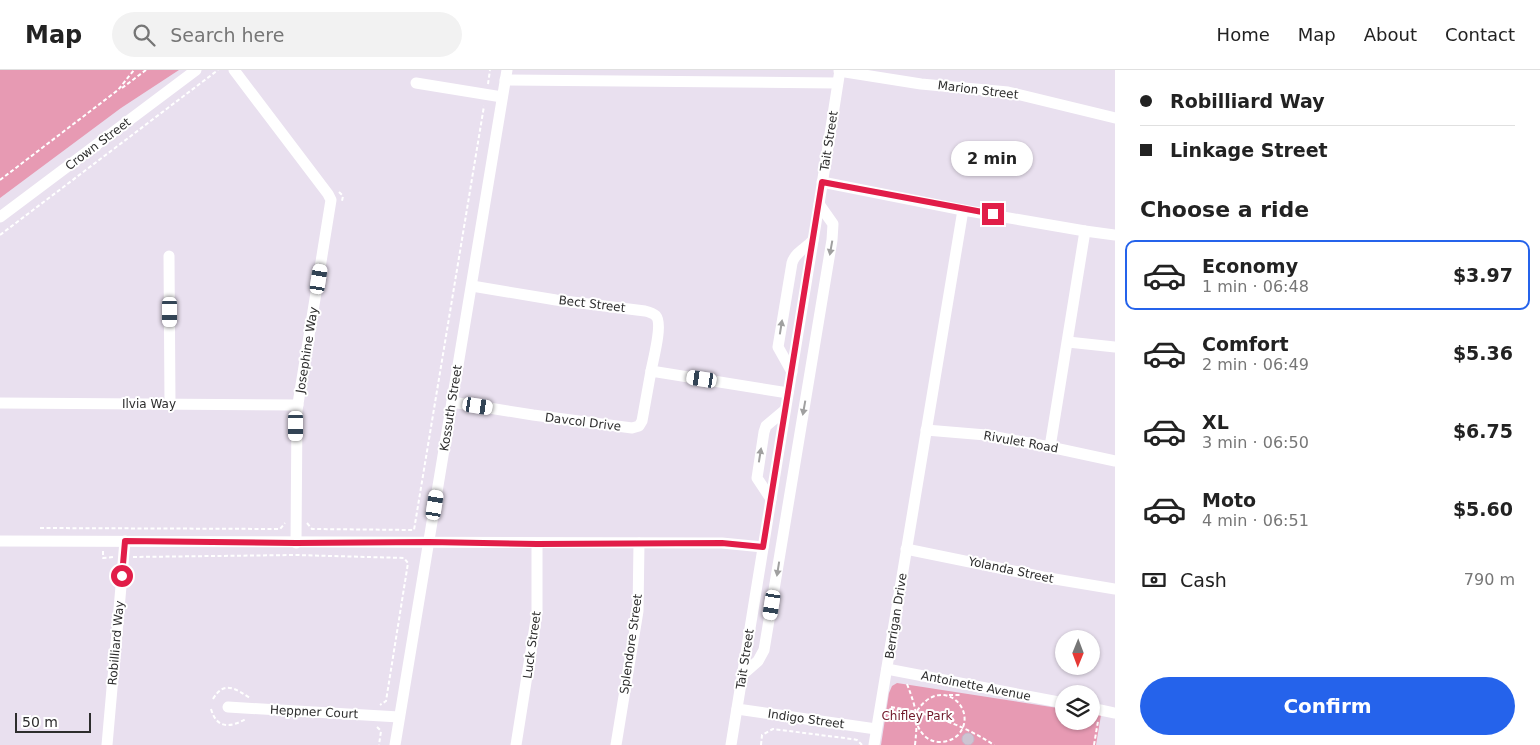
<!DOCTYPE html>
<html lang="en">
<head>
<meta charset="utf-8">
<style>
  :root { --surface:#fff; --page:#f2f2f2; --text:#222; --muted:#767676; --line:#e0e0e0; --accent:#2563eb }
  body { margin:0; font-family:"DejaVu Sans",sans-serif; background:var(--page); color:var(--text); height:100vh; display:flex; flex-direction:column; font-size:19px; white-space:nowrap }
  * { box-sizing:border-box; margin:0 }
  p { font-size:16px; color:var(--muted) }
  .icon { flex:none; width:28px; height:28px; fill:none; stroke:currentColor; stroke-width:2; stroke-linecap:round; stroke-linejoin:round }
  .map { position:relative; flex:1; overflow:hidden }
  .drawer { display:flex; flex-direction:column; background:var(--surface); width:425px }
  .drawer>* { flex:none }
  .top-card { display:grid; align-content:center; height:110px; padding:0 25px; background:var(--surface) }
  .needle { width:32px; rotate:181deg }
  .controls { position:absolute; left:1055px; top:560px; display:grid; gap:10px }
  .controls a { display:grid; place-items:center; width:45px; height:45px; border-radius:50%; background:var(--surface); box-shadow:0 1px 4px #0004; font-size:25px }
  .scale { position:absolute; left:15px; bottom:12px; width:76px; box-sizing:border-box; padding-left:5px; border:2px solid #2d2d2d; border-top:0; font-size:14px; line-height:18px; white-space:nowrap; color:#2d2d2d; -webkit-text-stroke:4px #fff; paint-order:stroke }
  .end { position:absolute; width:22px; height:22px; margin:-11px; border:6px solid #e11d48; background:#fff; box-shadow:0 0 0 2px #fff }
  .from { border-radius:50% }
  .bubble { position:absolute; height:35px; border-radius:18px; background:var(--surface); box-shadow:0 1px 4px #0004; font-size:16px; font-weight:700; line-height:35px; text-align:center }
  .car { position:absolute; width:15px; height:30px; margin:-15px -8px; border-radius:6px; box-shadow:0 0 4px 1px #0007; background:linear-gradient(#fff 24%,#345 0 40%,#fff 0 76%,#345 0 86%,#fff 0) }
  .top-card b { display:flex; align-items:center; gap:18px; height:48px; font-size:19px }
  .top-card b+b { border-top:1px solid var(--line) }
  .top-card i { width:12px; height:12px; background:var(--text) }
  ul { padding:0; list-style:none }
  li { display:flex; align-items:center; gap:15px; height:70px; margin:0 10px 8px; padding:0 15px; border:2px solid transparent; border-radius:10px }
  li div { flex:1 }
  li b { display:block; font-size:19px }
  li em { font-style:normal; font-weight:700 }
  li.active { border-color:var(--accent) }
  li>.icon { width:45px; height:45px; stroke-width:1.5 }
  h2 { padding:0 25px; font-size:22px; line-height:60px }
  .pay { display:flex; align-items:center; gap:12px; height:55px; padding:0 25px; font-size:19px }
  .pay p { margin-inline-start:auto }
  .button { display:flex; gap:10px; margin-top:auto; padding:10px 25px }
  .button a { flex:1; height:58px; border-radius:30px; background:var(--accent); color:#fff; font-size:20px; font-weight:700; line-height:58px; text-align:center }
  header { display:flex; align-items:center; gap:30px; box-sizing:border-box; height:70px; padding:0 25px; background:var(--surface); border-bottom:1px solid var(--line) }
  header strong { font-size:24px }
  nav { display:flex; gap:28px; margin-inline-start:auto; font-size:18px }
  .search { width:350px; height:45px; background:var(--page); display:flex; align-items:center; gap:12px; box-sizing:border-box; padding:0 18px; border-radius:28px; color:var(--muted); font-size:19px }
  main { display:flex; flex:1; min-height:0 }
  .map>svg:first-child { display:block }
  .green { fill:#e79ab3 }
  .building { fill:#cdc4d2; stroke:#c5b9cb }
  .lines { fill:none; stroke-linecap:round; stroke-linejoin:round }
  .path { stroke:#fff; stroke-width:2; stroke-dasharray:4 2.5; stroke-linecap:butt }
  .minor { stroke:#fff; stroke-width:11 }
  .oneway { fill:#a0a0a0 }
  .route { stroke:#e11d48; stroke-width:6 }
  .labels { text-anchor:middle; stroke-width:4; stroke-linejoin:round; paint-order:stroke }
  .street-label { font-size:12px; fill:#2d2d2d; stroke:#fff }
  .park-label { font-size:12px; fill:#701829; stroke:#fff }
</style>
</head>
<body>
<header>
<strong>Map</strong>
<div class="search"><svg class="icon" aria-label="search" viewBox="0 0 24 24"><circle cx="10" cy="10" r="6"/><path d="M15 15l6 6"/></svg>Search here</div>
<nav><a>Home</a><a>Map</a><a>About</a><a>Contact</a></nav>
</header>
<main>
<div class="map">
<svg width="1115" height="675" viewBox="0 0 1115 675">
  <rect width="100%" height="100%" fill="#e9e0ef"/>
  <g class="green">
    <polygon points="0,0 179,0 121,38 0,128"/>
    <polygon points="897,613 1064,639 1064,651 1091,651 1091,644 1101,645 1096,675 881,675 889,623 892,616"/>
  </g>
  <circle class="building" cx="968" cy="669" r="6"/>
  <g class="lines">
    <g class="path">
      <polyline points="488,14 490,0"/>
      <polyline points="122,18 146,0"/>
      <polyline points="0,110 118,20 134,0"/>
      <polyline points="339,122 343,126 342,131"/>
      <polyline points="0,165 218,0"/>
      <polyline points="307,453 312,459 414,460 484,36"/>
      <polyline points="40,458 280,459 285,453"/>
      <polyline points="103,481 103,488 113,487 113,488"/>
      <polyline points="133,487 296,485 404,488 408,493 386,631 380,635"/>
      <path d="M 907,614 C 917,640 918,647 915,675"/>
      <polyline points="949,625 961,625"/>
      <path d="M 213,629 C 224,610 236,619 250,628"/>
      <path d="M 891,637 C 928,643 962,654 994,675"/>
      <path d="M 211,639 C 217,660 231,657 246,649"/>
      <path d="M 917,641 C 942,603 980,641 958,665 C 953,670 946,672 940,672 C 928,672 921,664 917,654"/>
      <polyline points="377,657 381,661 379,675"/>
      <polyline points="761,675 762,665 773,659 852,669 857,670 862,675"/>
      <polyline points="1094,675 1098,651"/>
    </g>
    <g class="minor">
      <polyline points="234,0 328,124 331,130 297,340 296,473"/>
      <polyline points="839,1 921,14 1008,22 1115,48"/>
      <polyline points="505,10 837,13"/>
      <polyline points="416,13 502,27"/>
      <polyline points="822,112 963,140 1085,161 1115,165"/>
      <polyline points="0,147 196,0"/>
      <polyline points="169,186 170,334"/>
      <path d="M 472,216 L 556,230 L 645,241 C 649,242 653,243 656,246 C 663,254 653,290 651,301"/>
      <polyline points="1068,272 1115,277"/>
      <path d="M 792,302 L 778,277 L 792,193 C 795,182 807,178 813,170"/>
      <polyline points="452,332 533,345 632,358 639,356 642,351 651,301 788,323"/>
      <polyline points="0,333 298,335"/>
      <polyline points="926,360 986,365 1050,377 1115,391"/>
      <polyline points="1050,377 1085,161"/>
      <polyline points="771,429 757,408 764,362 766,356 785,340"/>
      <polyline points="0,471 722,473 763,477"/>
      <polyline points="906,479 1043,507 1115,519"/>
      <polyline points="887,599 1064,633"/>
      <polyline points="742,605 758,591 764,580 832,170 833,154 819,134"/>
      <polyline points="228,637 399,647"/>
      <polyline points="1091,638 1115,643"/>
      <polyline points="737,639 876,659"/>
      <polyline points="107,675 125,471"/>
      <polyline points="395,675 507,0"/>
      <polyline points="516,675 537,543 537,474"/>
      <polyline points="616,675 638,541 639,473"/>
      <polyline points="731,675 819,134 840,0"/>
      <polyline points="874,675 963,140"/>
    </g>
  </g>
  <defs><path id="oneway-solid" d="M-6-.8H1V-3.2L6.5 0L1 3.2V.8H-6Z" transform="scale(1.25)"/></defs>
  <g class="oneway">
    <use href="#oneway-solid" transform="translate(831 178) rotate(100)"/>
    <use href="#oneway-solid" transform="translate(781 257) rotate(-81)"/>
    <use href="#oneway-solid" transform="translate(804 338) rotate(100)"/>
    <use href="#oneway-solid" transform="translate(760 385) rotate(-81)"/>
    <use href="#oneway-solid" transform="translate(778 499) rotate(99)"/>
  </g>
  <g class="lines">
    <polyline class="route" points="122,506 125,471 296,473 429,472 537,474 722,473 763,477 822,112 993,144"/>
  </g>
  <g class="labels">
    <g class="street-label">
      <text transform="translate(978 20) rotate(7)" y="4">Marion Street</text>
      <text transform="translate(829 71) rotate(-81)" y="4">Tait Street</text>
      <text transform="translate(98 74) rotate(-37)" y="4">Crown Street</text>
      <text transform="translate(592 234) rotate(7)" y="4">Bect Street</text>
      <text transform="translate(307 280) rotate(-81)" y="4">Josephine Way</text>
      <text x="149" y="338">Ilvia Way</text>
      <text transform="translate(451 338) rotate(-81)" y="4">Kossuth Street</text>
      <text transform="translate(583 352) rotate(7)" y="4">Davcol Drive</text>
      <text transform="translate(1021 372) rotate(10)" y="4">Rivulet Road</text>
      <text transform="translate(1011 500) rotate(12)" y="4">Yolanda Street</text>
      <text transform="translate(896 546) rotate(-81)" y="4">Berrigan Drive</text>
      <text transform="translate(116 573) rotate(-85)" y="4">Robilliard Way</text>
      <text transform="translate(631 574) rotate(-82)" y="4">Splendore Street</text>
      <text transform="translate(532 575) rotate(-82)" y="4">Luck Street</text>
      <text transform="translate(745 589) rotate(-81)" y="4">Tait Street</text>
      <text transform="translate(976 616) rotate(11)" y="4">Antoinette Avenue</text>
      <text transform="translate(314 642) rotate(3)" y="4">Heppner Court</text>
      <text transform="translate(806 649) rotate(8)" y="4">Indigo Street</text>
    </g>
    <g class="park-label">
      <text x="917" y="650">Chifley Park</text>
    </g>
  </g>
</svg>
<div class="controls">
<a><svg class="needle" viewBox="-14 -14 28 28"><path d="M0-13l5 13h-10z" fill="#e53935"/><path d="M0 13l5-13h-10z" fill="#767676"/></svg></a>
<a><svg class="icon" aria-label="layers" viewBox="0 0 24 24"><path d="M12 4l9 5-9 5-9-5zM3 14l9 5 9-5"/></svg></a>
</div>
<div class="scale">50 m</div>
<i class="end from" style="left:122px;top:506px"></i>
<i class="end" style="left:993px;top:144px"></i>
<div class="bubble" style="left:951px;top:71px;width:82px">2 min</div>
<i class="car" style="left:319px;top:209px;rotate:9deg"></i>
<i class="car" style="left:170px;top:242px;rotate:180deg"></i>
<i class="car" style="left:702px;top:309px;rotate:279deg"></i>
<i class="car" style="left:478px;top:336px;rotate:99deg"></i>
<i class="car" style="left:296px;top:356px;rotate:180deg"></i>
<i class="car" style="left:435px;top:435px;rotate:9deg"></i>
<i class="car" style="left:772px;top:535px;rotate:189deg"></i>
</div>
<section class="drawer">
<div class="top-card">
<b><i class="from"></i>Robilliard Way</b>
<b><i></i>Linkage Street</b>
</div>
<h2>Choose a ride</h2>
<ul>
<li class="active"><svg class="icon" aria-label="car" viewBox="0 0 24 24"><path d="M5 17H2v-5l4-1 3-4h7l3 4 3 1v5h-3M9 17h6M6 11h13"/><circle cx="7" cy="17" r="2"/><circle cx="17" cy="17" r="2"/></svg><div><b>Economy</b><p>1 min · 06:48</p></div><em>$3.97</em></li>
<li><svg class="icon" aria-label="car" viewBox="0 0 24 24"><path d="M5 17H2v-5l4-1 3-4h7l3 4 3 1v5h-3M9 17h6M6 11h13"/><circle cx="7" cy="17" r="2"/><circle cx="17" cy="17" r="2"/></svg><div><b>Comfort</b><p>2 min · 06:49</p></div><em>$5.36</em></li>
<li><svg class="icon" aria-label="car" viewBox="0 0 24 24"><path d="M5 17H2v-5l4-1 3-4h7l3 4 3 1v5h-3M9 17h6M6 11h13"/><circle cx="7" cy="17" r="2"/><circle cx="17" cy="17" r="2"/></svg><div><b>XL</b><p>3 min · 06:50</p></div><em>$6.75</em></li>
<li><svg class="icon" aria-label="car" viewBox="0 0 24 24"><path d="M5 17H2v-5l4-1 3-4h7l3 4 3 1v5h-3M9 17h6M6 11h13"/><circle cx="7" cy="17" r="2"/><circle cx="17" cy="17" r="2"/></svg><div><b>Moto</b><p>4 min · 06:51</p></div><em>$5.60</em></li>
</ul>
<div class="pay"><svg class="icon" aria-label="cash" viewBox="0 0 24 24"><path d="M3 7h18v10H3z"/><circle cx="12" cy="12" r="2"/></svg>Cash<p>790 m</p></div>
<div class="button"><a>Confirm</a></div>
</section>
</main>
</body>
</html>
